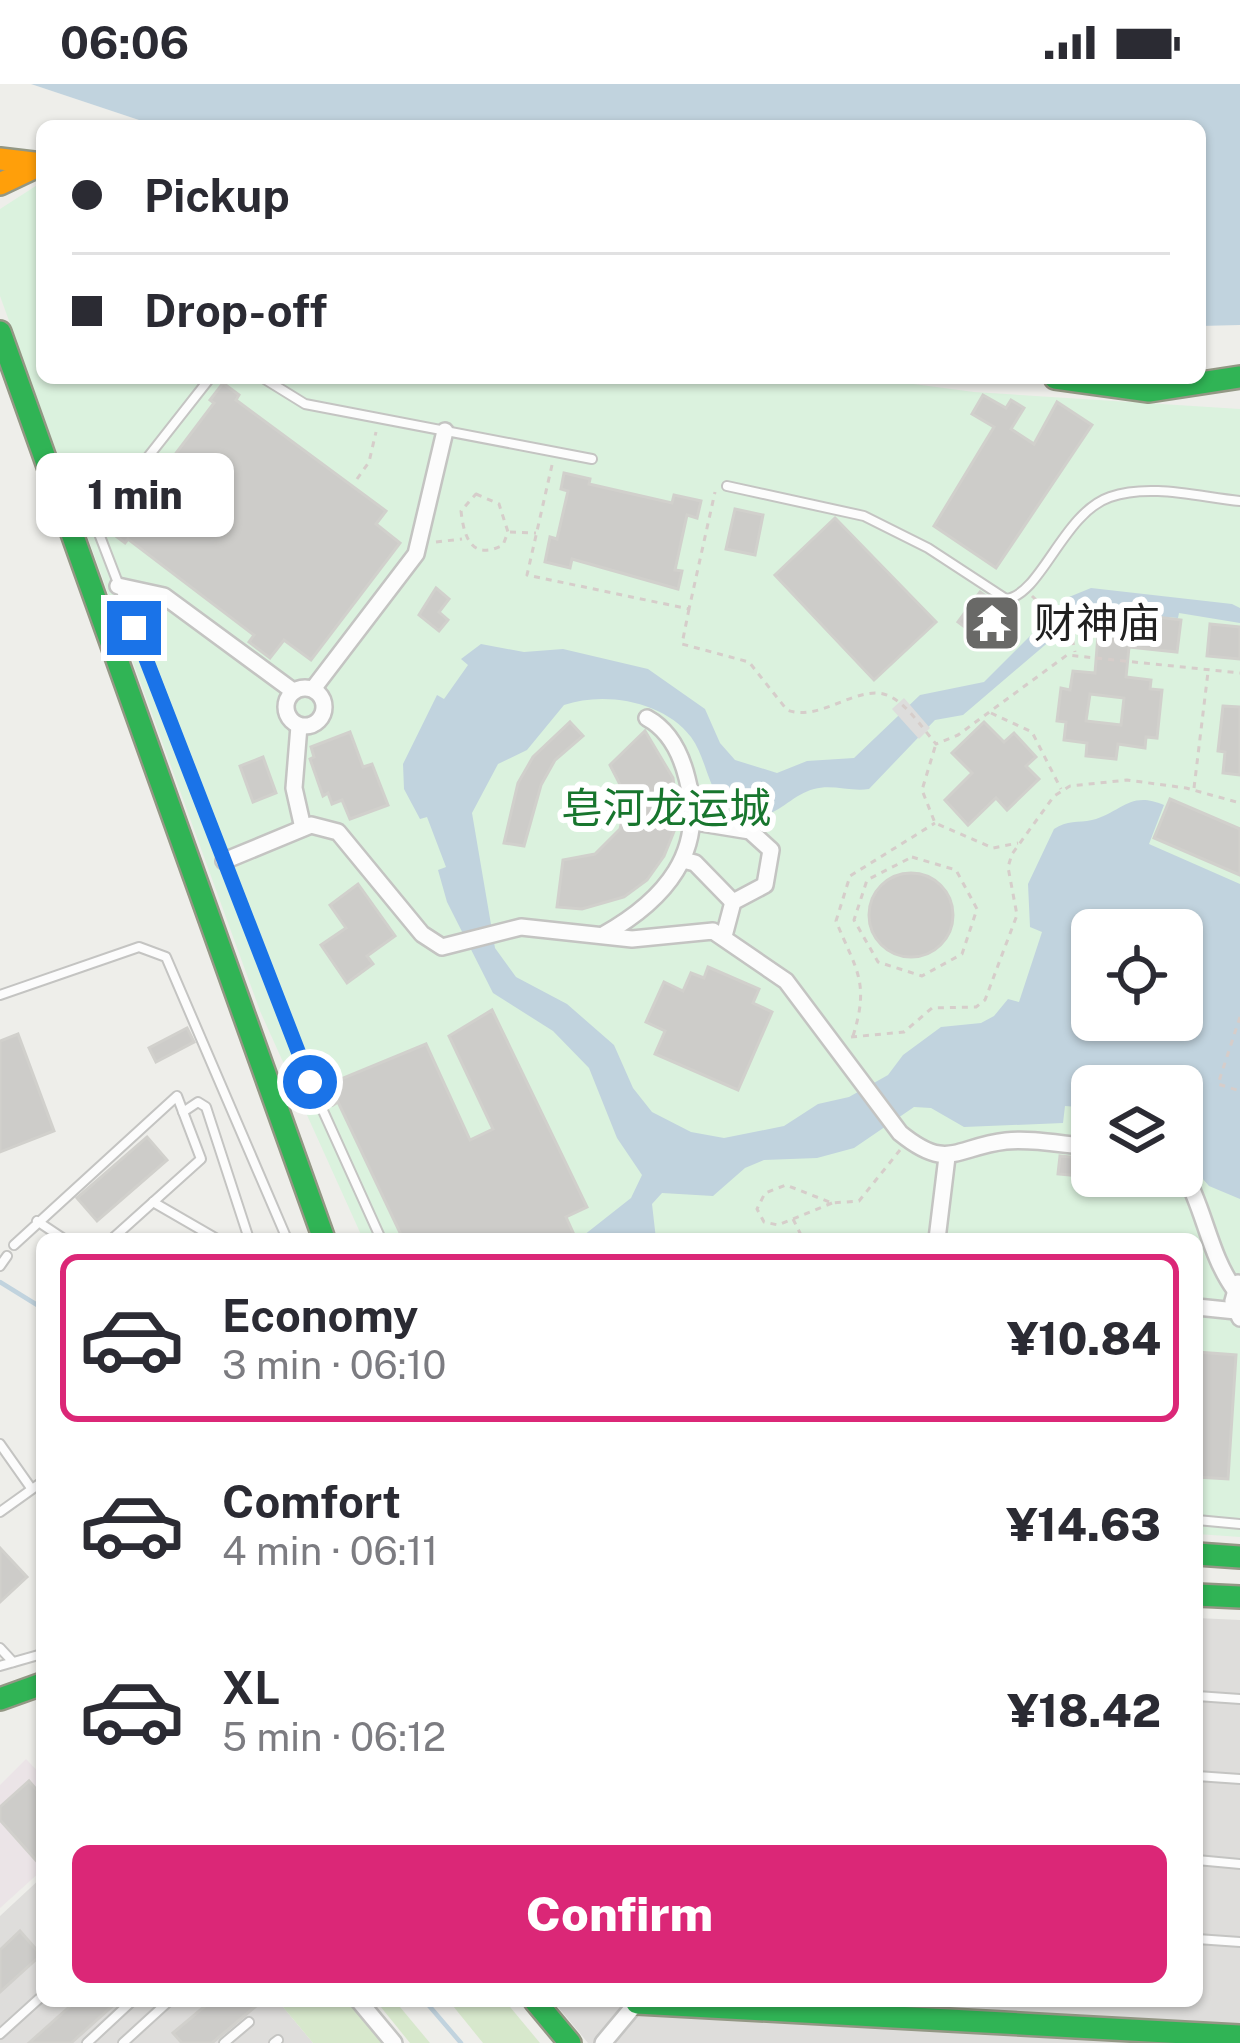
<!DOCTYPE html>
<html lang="en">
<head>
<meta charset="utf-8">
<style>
  :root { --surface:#fff; --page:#f2f2f3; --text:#2b2b33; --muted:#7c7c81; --line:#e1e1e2; --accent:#db2777 }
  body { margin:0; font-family:"Public Sans","Noto Sans SC",sans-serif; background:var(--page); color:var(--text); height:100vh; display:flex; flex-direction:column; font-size:45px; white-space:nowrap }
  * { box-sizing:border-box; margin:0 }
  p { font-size:39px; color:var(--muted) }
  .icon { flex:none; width:66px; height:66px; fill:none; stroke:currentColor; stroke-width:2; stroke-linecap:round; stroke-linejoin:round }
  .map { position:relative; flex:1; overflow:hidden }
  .panel { position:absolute; left:36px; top:1149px; width:1167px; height:774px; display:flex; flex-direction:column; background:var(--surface); border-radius:18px; box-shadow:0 3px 9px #0004 }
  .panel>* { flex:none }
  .hud { position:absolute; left:36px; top:36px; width:1170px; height:264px; border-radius:18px; box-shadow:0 3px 9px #0004; display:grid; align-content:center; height:264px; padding:0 36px; background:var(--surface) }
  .controls { position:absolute; left:1071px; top:825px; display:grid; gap:24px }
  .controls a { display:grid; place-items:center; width:132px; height:132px; border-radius:18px; background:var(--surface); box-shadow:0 3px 9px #0004; font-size:60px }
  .end { position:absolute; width:54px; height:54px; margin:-27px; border:15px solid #1a73e8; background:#fff; box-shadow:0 0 0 6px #fff }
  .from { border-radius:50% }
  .bubble { position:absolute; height:84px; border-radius:18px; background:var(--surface); box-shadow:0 3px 9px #0004; font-size:39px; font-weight:800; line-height:84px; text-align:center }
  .hud b { display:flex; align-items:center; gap:42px; height:114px; font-size:45px }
  .hud b+b { border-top:3px solid var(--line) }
  .hud i { width:30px; height:30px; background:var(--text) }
  ul { padding:21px 0 0; list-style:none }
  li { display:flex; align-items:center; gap:36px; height:168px; margin:0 24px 18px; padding:0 12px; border:6px solid transparent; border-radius:18px }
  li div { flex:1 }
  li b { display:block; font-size:45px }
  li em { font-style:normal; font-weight:800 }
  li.selected { border-color:var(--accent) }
  li>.icon { width:108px; height:108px; stroke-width:1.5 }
  .action { display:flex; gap:24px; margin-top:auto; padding:24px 36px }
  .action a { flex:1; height:138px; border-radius:18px; background:var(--accent); color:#fff; font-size:48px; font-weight:800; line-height:138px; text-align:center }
  .status { display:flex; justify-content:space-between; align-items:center; height:84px; padding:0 60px; background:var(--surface); direction:ltr }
  .status svg { height:33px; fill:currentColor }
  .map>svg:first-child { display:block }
  .residential { fill:#dedddb }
  .industrial { fill:#ebe4e7 }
  .grass { fill:#d7e8cc }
  .park { fill:#dbf2de; fill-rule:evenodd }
  .water { fill:#c1d3de; fill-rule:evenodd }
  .pier { fill:#dddddc }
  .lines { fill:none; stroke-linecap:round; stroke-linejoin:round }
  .stream { stroke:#c1d3de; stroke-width:4.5 }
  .building { fill:#cdccc9; stroke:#d1d0cc; stroke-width:3; fill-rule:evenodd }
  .lane-casing { stroke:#c4c4c2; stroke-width:12 }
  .street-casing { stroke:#c4c4c2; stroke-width:20 }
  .fast-casing { stroke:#939784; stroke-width:26 }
  .slow-casing { stroke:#939784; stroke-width:26 }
  .path { stroke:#d6cdca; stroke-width:3; stroke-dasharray:6 6; stroke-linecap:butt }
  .lane { stroke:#fcfcfc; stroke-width:8 }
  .street { stroke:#fcfcfc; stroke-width:15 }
  .fast { stroke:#30b455; stroke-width:21 }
  .slow { stroke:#ff9f0a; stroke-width:21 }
  .route { stroke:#1a73e8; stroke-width:15 }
  .labels { text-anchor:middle; stroke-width:12; stroke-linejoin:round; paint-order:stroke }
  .poi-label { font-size:42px; fill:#212121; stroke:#fff; text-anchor:start }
  .park-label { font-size:42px; fill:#18762e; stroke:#fff }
</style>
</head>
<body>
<div class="status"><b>06:06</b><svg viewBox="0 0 49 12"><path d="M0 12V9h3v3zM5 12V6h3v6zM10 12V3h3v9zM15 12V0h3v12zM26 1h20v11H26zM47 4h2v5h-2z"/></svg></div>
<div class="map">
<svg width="1240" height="1959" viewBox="0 0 1240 1959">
  <rect width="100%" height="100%" fill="#eeeeea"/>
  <g class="residential">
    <polygon points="1197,1534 1240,1536 1240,1959 588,1959 553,1917 1197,1917"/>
    <polygon points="42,1793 42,1917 278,1917 313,1959 0,1959 0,1832"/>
  </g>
  <polygon class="industrial" points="26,1675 42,1692 42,1786 0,1824 0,1701"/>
  <g class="grass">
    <polygon points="278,1917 349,1917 384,1959 313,1959"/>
    <polygon points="376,1917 395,1917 430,1959 410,1959"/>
    <polygon points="449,1917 505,1917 540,1959 483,1959"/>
  </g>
  <path class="park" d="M 42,98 L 42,294 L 868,294 L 974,308 L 1240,325 L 1240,1453 L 1197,1450 L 1197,1155 L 363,1155 L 260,927 L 0,212 L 0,125 ZM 1092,846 L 1182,846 L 1182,936 L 1092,936 ZM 1092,1002 L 1182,1002 L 1182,1092 L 1092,1092 Z"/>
  <g class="water">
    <polygon points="31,0 1240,0 1240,241 1200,242 1200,42 157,42"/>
    <path d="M 1091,504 L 1232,520 L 1240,524 L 1240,539 L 1179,529 L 1178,534 L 1085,527 L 963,631 L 935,636 L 869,705 C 851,708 832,700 814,705 C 790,711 775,737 748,732 C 706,723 711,680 691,653 C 664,617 604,607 564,621 L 527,666 L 498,680 L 472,729 L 495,864 L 516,893 L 567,920 L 614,961 L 633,1004 L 652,1028 L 691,1048 L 724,1054 L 784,1042 L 818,1020 L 849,1013 L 888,991 L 903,971 L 941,943 L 981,939 L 994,932 L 1008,915 L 1019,918 L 1042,848 L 1030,843 L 1028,800 L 1054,745 C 1067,736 1078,739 1092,736 C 1122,728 1130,706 1164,721 L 1149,760 L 1240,800 L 1240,1115 L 1209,1102 L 1182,1071 L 1182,1002 L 1092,1002 L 1092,1024 L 1065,1022 L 1063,1039 L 964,1043 L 931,1024 L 914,1023 L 854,1064 L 817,1074 L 764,1076 L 745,1084 L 713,1112 L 662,1109 L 652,1120 L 656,1155 L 579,1155 L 631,1114 L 642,1091 L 617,1054 L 589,984 L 553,947 L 493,909 L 447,818 L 438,786 L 446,783 L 427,733 L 420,735 L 404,705 L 403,680 L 437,611 L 444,615 L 468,581 L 461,575 L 481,560 L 524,568 L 563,565 L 648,585 L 705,625 L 720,659 L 735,676 L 777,689 L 807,677 L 854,674 L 920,611 L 984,598 L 1069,513 ZM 1092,846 L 1182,846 L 1182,936 L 1092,936 Z"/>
  </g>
  <polygon class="pier" points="904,614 930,644 919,655 892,625"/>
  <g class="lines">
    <g class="stream">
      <polyline points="0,1198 42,1224"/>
      <polyline points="425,1917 461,1959"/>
    </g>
  </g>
  <g class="building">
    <polygon points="223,299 239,311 236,316 386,427 376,440 400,459 311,576 284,556 270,574 249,558 254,551 128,455 125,459 109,447 122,430 127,434 214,319 210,316"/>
    <polygon points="983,311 1006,324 1011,316 1024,324 1011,345 1034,360 1057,318 1092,341 996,484 934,442 994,343 972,330"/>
    <polygon points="564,389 590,395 589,400 672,419 674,411 701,417 697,434 687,431 675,486 682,487 678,505 572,475 570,484 545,478 550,453 557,455 568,407 561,405"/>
    <polygon points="735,425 763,431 755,471 726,465"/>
    <polygon points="835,434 936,538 874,596 775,491"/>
    <polygon points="436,504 449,515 439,528 448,536 439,547 419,531"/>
    <polygon points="980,508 1017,534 994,565 958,538"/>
    <path d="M 1100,526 L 1181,536 L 1177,568 L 1129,563 L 1126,593 L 1151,596 L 1150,605 L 1162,606 L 1157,654 L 1146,653 L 1145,664 L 1118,660 L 1116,675 L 1086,672 L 1087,659 L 1064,656 L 1066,638 L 1057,637 L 1061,604 L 1070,606 L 1073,587 L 1095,589 ZM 1090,610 L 1124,614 L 1121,641 L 1086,637 Z"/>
    <polygon points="1210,540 1240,543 1240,575 1207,572"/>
    <polygon points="1223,622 1240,623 1240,691 1223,689 1225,668 1218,667"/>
    <polygon points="570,638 583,652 555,676 541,701 524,762 504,759 518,699 533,673"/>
    <polygon points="984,638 1004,658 1014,649 1036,673 1026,682 1039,695 1007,726 996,714 968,741 945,716 972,689 952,669"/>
    <polygon points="645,647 673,694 676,717 675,745 664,772 647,796 624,813 582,825 557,823 563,776 595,770 620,745 627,714 610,681"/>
    <polygon points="350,648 363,683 372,680 388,721 350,735 342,716 332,720 328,709 323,712 310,675 314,673 311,663"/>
    <polygon points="263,673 276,709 253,718 240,682"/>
    <polygon points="1170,715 1240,745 1240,791 1154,754"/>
    <circle cx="911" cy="831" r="42"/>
    <polygon points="358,800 395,852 367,872 373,880 347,899 321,861 346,844 330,821"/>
    <polygon points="708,883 759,905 753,919 772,928 738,1006 655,970 665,947 646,938 664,898 683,907 691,889 704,894"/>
    <polygon points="492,926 587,1123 566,1133 576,1155 403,1155 338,1018 333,1021 324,1002 426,960 470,1056 493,1045 449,952"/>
    <polygon points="187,944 194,958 156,978 149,964"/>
    <polygon points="18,950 54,1047 0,1068 0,957"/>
    <polygon points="147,1053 167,1076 97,1137 77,1114"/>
    <polygon points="1060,1072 1092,1075 1092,1093 1058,1090"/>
    <polygon points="1197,1268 1236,1271 1228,1395 1197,1393"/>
    <polygon points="0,1464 27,1493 0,1518"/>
    <polygon points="29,1697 42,1712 42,1783 0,1736 0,1723"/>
    <polygon points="20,1847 41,1871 0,1908 0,1866"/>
    <polygon points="76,1917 118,1917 71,1959 29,1959"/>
    <polygon points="211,1917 262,1917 212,1959 182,1959 173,1949"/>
  </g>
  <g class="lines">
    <defs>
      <g id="lane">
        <polyline points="210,294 104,429 98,447 310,998 381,1155"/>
        <polyline points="263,294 305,320 592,375"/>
        <path d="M 727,402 L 864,432 L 928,464 L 1006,515 C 1041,511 1063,429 1110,413 C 1150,399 1199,413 1240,417"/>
        <polyline points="0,911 139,863 166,873 287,1155"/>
        <polyline points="183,1028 198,1018 206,1023 249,1155"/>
        <polyline points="153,1118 217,1155"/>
        <polyline points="37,1137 64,1155"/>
        <polyline points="14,1161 177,1012 201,1075 112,1155"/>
        <polyline points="0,1182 7,1172"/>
        <polyline points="0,1360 31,1404"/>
        <polyline points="0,1428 42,1398"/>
        <polyline points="1197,1436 1240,1440"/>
        <polyline points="0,1564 13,1578"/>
        <polyline points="0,1582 42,1570"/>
        <polyline points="1197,1612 1240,1615"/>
        <polyline points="1197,1692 1240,1695"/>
        <polyline points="1197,1776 1240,1780"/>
        <polyline points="1197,1855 1240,1858"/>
        <polyline points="0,1950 42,1912"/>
        <polyline points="87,1959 132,1917"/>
        <polyline points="123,1959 169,1917"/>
        <polyline points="224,1959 249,1938"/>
        <polyline points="274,1959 278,1956"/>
      </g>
      <g id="street">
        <polyline points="118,502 164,512 293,607"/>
        <circle cx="305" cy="623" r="19"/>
        <polyline points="313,605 416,470 445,347"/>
        <polyline points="299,642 294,704 303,744"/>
        <polyline points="695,738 750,747 771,766 765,801 733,818 724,852"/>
        <polyline points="683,776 695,779 733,818"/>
        <path d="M 224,777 L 311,741 L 338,748 L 422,850 L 442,863 L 521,843 L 632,855 L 713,847 L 786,897 L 900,1049 C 948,1088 955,1063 1006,1057 C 1033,1054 1064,1061 1092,1063"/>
        <path d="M 603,851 C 665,816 707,768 687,694 C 681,670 669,646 647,634"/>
        <path d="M 1182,1085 C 1205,1125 1209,1171 1235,1206"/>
        <polyline points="937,1155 947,1073"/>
        <polyline points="1238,1199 1233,1217 1240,1234"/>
        <polyline points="1197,1223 1236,1227"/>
        <polyline points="359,1917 394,1959"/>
        <polyline points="603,1959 638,1917"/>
      </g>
      <g id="fast">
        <polyline points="0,248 324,1155"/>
        <polyline points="1055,294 1149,307 1240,293"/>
        <polyline points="1197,1470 1240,1473"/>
        <polyline points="1197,1511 1240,1513"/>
        <polyline points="0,1615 42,1600"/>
        <polyline points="535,1917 570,1959"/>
        <polyline points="637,1919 1240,1952"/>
      </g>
      <polyline id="slow" points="0,75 42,80 0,100"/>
    </defs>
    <use href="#lane" class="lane-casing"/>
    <use href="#street" class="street-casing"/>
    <use href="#fast" class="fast-casing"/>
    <use href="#slow" class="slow-casing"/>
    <g class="path">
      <polyline points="552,381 527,491 689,525 715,408"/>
      <polyline points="357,395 369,378 376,348"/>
      <path d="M 476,410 L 499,420 L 508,448 L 503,461 C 472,477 464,454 461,427 Z"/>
      <polyline points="510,448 536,449"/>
      <polyline points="436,458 462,455"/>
      <polyline points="1032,512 1071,549 1075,568"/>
      <path d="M 689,525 L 682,560 L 749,578 L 787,626 C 821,639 859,598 889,612 C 907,620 923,645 936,660 L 958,651 L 1067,571 L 1240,589"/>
      <polyline points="991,629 1032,648 1061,705"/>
      <polyline points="935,663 922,706 935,739 993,764 1018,759"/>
      <polyline points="1194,704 1208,588"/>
      <polygon points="912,773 956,786 977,825 962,870 922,892 878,878 854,836 867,796"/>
      <polyline points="1240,933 1218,1000 1240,1007"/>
      <path d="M 853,952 C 870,898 856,886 836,837 L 850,792 L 935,739"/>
      <polyline points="851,953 904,948 932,924 976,923 985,916 1017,831 1008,783 1012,770 1054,712 1070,702 1127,696 1186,704 1240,719"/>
      <polyline points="832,1119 778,1141 764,1138 757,1125 765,1109 786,1101 832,1119 859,1117 900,1066"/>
      <polyline points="793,1135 803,1155"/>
    </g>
    <use href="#lane" class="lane"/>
    <use href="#street" class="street"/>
    <use href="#fast" class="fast"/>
    <use href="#slow" class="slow"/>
  </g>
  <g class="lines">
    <polyline class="route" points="134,544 310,998"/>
  </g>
  <defs>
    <symbol id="temple-square" viewBox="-11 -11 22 22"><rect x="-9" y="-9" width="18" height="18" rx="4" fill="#696967" stroke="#fff"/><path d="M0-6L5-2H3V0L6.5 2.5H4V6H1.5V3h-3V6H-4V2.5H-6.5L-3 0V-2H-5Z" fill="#fff"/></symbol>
  </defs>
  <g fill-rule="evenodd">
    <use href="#temple-square" x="959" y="506" width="66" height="66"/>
  </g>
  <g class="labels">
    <g class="poi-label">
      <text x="1034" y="554">财神庙</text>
    </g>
    <g class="park-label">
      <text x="666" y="739">皂河龙运城</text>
    </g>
  </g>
</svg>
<div class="controls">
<a><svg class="icon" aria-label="locate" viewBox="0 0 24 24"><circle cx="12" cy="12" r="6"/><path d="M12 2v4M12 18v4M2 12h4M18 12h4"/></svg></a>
<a><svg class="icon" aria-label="layers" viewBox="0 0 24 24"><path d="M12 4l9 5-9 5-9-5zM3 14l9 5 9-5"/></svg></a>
</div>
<i class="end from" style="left:310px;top:998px"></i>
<i class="end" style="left:134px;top:544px"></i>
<div class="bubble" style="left:36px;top:369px;width:198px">1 min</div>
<div class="hud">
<b><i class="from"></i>Pickup</b>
<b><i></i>Drop-off</b>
</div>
<section class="panel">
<ul>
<li class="selected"><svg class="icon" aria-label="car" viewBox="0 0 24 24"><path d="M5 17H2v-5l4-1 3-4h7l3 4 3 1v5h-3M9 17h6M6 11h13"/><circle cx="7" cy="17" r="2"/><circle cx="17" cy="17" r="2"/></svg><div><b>Economy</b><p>3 min · 06:10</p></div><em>¥10.84</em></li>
<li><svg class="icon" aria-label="car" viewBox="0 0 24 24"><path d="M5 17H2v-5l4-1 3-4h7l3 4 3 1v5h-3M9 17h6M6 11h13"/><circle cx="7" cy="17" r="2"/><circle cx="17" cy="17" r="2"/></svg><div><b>Comfort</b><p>4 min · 06:11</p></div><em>¥14.63</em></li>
<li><svg class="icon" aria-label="car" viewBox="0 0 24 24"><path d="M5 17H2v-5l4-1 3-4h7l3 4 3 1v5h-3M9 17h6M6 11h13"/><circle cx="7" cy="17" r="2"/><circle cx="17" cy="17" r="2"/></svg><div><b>XL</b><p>5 min · 06:12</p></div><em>¥18.42</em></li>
</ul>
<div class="action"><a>Confirm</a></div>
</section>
</div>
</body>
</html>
